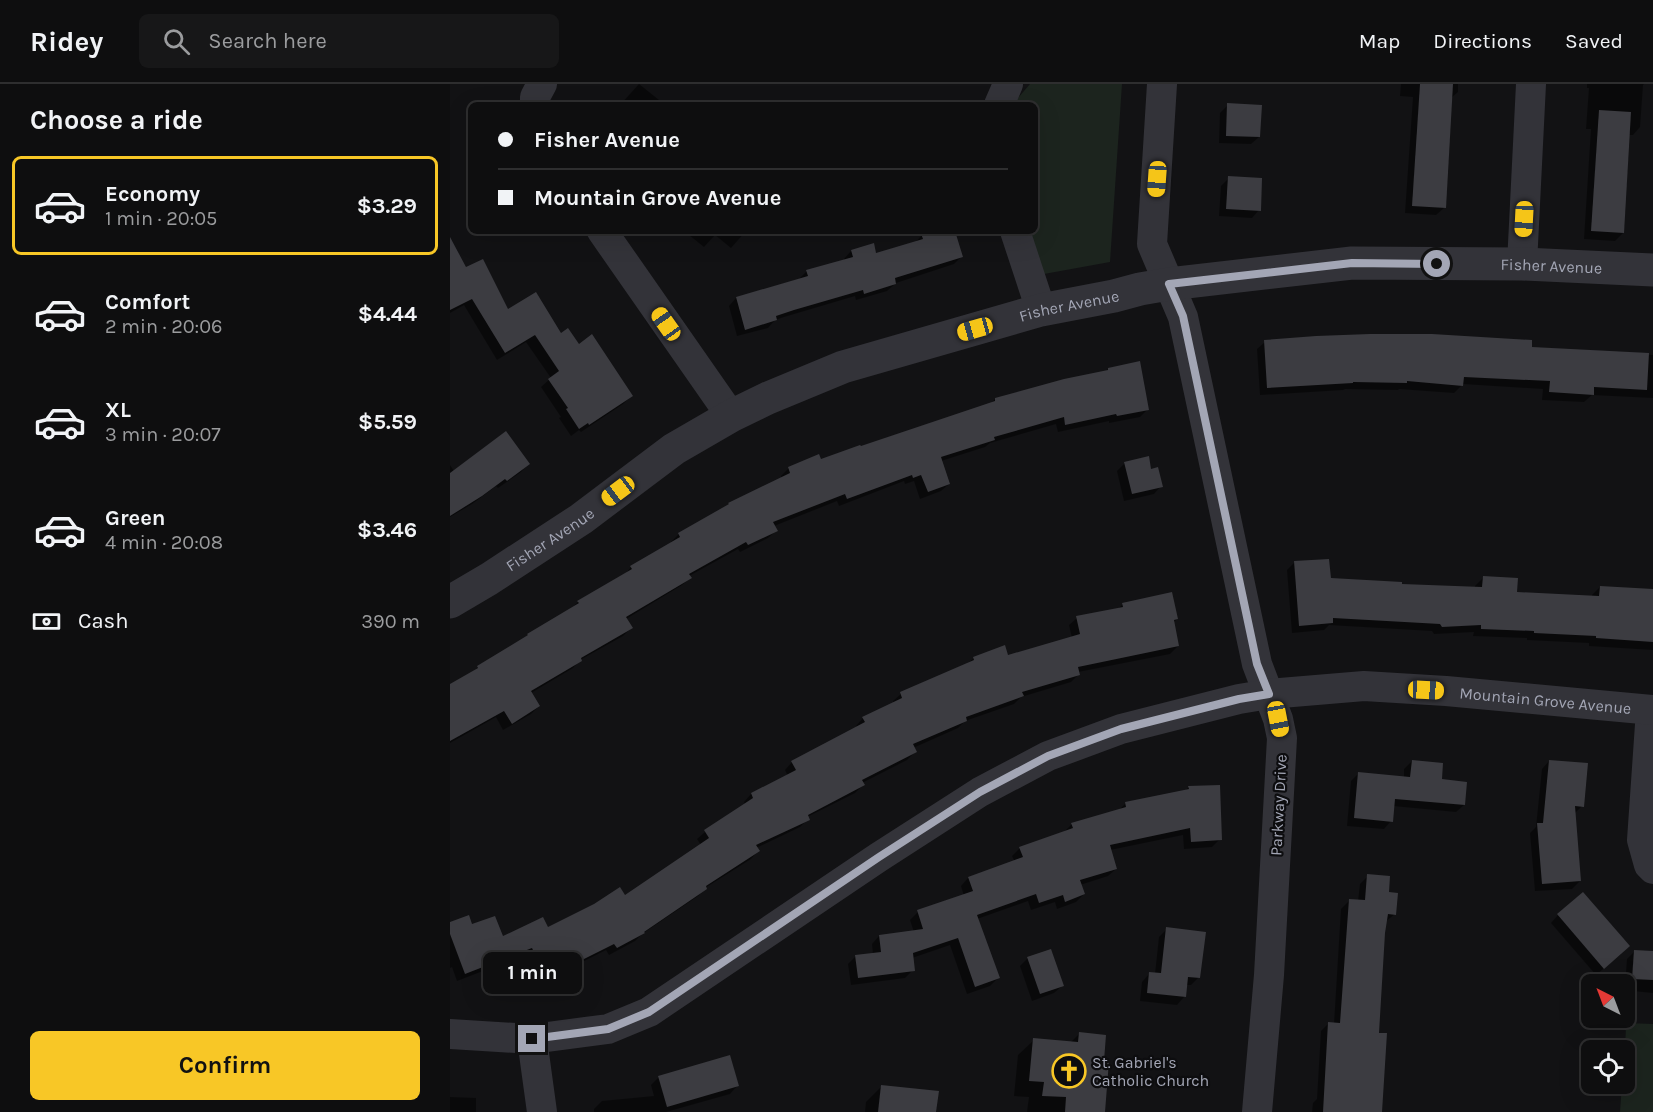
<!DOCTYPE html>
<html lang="en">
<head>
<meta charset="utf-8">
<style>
  :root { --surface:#0e0e0f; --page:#171718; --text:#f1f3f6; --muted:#9b9c9e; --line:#2e2e2f; --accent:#f8c726 }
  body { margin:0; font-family:Karla,sans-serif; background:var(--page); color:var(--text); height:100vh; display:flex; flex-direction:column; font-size:22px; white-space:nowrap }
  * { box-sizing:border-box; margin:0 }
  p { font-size:20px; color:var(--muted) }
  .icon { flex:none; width:33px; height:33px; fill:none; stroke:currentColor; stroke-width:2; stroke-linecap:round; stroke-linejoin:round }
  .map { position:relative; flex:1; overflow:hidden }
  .panel { display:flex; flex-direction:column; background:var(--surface); width:450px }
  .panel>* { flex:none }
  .guide { position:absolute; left:18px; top:18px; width:570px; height:132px; border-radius:9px; box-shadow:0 6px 24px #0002,0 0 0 2px var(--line); display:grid; align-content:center; height:132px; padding:0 30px; background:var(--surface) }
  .needle { width:39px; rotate:318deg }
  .controls { position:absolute; left:1131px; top:890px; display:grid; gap:12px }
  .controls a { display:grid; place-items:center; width:54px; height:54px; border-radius:9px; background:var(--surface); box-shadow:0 6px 24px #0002,0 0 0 2px var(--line); font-size:30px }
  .end { position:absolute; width:27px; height:27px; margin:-14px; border:8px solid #a3a6b5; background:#111; box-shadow:0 0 0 3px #111 }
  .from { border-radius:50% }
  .bubble { position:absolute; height:42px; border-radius:9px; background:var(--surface); box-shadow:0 6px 24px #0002,0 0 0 2px var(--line); font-size:20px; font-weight:700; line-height:42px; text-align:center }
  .car { position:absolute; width:18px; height:36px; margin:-18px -9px; border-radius:8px; box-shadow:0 0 4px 2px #0007; background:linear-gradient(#f5c518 24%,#345 0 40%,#f5c518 0 76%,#345 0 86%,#f5c518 0) }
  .guide b { display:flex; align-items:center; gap:21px; height:57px; font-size:22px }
  .guide b+b { border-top:2px solid var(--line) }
  .guide i { width:15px; height:15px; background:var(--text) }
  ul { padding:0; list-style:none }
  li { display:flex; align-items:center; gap:18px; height:99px; margin:0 12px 9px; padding:0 18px; border:3px solid transparent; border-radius:9px }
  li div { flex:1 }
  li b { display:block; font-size:22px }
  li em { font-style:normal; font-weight:700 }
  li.active { border-color:var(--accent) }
  li>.icon { width:54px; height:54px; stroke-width:1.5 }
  h2 { padding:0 30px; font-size:27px; line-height:72px }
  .pay { display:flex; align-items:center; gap:15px; height:66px; padding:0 30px; font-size:22px }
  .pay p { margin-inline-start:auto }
  .cta { display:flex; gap:12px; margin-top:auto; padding:12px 30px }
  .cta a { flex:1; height:69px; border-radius:9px; background:var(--accent); color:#111; font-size:24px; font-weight:700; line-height:69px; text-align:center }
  header { display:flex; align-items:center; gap:36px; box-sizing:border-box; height:84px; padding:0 30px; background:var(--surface); border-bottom:2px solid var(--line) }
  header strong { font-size:28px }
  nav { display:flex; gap:33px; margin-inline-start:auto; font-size:21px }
  .search { width:420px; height:54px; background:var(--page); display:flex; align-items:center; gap:15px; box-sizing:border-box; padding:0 21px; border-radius:9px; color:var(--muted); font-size:22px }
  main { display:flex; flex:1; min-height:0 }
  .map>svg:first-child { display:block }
  .green { fill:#1c241e }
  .shadow { fill:#0007 }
  .building { fill:#3c3c41 }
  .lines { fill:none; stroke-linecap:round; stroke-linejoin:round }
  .minor { stroke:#333339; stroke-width:30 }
  .tertiary { stroke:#333339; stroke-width:33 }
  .route { stroke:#a3a6b5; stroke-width:8 }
  .labels { text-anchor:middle; stroke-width:4.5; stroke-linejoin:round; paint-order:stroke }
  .street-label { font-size:16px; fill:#a3a6b5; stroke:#0d0d0f }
  .poi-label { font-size:16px; fill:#a3a6b5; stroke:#0d0d0f; text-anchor:start }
</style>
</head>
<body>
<header>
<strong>Ridey</strong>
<div class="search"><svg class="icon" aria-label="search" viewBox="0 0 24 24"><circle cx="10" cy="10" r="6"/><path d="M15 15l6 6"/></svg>Search here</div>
<nav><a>Map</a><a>Directions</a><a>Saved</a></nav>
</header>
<main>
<section class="panel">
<h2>Choose a ride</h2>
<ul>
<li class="active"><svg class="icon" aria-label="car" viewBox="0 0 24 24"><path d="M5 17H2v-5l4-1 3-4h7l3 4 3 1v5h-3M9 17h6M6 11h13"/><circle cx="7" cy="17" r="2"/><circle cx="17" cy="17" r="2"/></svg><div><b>Economy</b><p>1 min · 20:05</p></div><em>$3.29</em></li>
<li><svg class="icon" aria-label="car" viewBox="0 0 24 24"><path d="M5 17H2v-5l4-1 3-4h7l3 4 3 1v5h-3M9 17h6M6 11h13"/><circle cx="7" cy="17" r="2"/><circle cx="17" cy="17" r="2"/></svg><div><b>Comfort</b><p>2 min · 20:06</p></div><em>$4.44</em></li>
<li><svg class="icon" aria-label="car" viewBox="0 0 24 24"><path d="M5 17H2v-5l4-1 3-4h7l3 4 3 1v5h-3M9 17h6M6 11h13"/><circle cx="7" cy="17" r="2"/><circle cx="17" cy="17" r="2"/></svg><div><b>XL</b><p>3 min · 20:07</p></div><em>$5.59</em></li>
<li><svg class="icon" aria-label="car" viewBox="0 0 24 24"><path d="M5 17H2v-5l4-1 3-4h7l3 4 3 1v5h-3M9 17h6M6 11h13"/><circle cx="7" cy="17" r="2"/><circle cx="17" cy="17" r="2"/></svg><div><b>Green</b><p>4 min · 20:08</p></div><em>$3.46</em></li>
</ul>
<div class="pay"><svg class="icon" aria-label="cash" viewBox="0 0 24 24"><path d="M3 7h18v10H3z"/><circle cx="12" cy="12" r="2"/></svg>Cash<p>390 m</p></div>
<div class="cta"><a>Confirm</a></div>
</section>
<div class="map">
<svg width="1203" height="1028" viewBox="0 0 1203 1028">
  <rect width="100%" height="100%" fill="#121214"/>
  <g class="green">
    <polygon points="580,0 672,0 660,178 594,190 580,147 585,147 585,21 562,21"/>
    <polygon points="1176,939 1203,940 1203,1028 1170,1028 1172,999 1174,999"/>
  </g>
  <g class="shadow">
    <polygon points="189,0 214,20 214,21 170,21"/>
    <polygon points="951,0 1008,0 1008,8 1001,14 994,124 986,131 955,129 963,13 950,12"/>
    <polygon points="1137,0 1194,0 1193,1 1190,43 1183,51 1178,51 1173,149 1165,157 1134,155 1141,45 1136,45 1139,4 1137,4"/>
    <polygon points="778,21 809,53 801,60 769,59 770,29"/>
    <polygon points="779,94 809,126 802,134 769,132 771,102"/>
    <polygon points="234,147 296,147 281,164 265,151 254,163"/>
    <polygon points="471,147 504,147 512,172 504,180 446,199 437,207 406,216 405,212 334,233 325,236 318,244 287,252 279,222 286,214 349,195 357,187 394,177 394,175 401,167 425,171 464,160 472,151"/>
    <polygon points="0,156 15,185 58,227 110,251 128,262 181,312 173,320 131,348 129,346 121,352 109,334 111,333 91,303 101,294 76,258 47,276 14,221 0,229"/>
    <polygon points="815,258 1081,264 1203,271 1203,314 1142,311 1134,318 1092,316 1093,305 1013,300 1004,309 949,305 948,306 895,305 893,306 810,311 807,265"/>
    <polygon points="658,285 698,325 690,333 659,339 659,337 608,348 606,340 540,359 535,363 491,377 499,400 491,407 470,415 464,397 455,400 454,397 389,422 387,417 324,442 326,447 318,454 290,468 288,465 239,492 240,494 232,501 176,535 181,544 173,552 130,576 123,584 81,609 89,622 81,630 53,646 46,633 0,659 0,601 22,589 28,583 120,526 128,518 174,492 181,483 222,459 221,458 229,450 332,394 331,392 339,384 370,377 540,321 545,315 656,288"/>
    <polygon points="675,379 700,387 711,402 704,410 674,417 667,387"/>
    <polygon points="78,380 71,388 48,404 46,402 22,420 0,433 0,381 4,387"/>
    <polygon points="845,478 879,495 950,502 1025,504 1025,502 1033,494 1065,509 1142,513 1142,511 1150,503 1203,521 1203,566 1139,562 1139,559 1077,556 1077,554 1023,552 1024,548 984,550 982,547 879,541 874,546 842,549 837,486"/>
    <polygon points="673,520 727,535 723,539 728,562 720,570 628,588 629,590 621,598 571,613 564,620 515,637 508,644 463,664 465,668 457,676 412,699 413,701 405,709 357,733 358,735 350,743 306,764 308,767 301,775 255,804 248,812 192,850 185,857 159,871 156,866 88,900 74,871 7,897 2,883 0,884 0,840 21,842 52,855 97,845 175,813 251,761 247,755 255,748 295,721 294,718 301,710 338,692 335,686 342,678 407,644 406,642 413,634 444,619 443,617 451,610 517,580 524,574 557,572 622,554 619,541 627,534 668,525"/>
    <polygon points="962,677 990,697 1014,721 1006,728 943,722 941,737 934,745 897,742 901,697 909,689 954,694 954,685"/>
    <polygon points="1099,677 1132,722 1124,730 1130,797 1122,805 1085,807 1080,749 1086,743 1092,685"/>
    <polygon points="739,703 770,755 762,763 734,765 733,751 660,766 666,785 658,792 630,801 634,810 626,818 607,825 605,818 581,826 578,817 527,835 548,894 540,902 517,910 500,861 462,874 463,886 455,894 401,901 398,880 406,872 423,870 422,860 429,852 464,848 460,836 468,828 514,812 511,802 518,794 565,778 562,772 570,764 614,748 622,740 668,727 675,720 735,707"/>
    <polygon points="918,792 938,810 945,830 935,838 928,950 931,1028 862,1028 863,1019 867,1015 871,947 879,939 884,940 891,825 899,817 908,817 910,800"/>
    <polygon points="1108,831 1171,870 1146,891 1101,839"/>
    <polygon points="717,845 749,893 741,901 736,901 734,913 727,921 690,917 692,898 699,890 705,890 709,853"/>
    <polygon points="1185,867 1203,868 1203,909 1183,907 1183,903 1175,902 1177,875"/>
    <polygon points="578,874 612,902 604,909 582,917 570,882"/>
    <polygon points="629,950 653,1028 577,1028 579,1013 564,1012 568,971 584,956 620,959"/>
    <polygon points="209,993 287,1002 280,1010 216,1028 144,1028 144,1025 152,1017 204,1012 201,1001"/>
    <polygon points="431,1003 485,1028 415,1028 416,1018"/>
    <polygon points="0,1013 26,1014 26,1028 0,1028"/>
  </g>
  <g class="building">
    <polygon points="970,0 1003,0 996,124 962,122"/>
    <polygon points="777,19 812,21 810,53 776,52"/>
    <polygon points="1149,26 1181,28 1174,149 1141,147"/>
    <polygon points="778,92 812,94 811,127 776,125"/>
    <polygon points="470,147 505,147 513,173 445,194 446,200 414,210 413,206 344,226 326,232 327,236 295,246 286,213 358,192 356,186 403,173 401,166 424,159 426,169 473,155"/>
    <polygon points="0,153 16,183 33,175 58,225 86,208 111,249 118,244 129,260 142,250 183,312 139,341 138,339 129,345 116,325 118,324 98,295 109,287 85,251 55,269 22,215 0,226"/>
    <polygon points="920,250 982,250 1082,256 1082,263 1199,269 1197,306 1144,303 1144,311 1099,308 1100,297 1014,293 1013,302 957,297 957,299 903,298 903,299 817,304 814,256 866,252"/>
    <polygon points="690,277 699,326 667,332 666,330 615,341 614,333 544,353 545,356 491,373 500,400 478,408 471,391 463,394 462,391 397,415 395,410 323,438 328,447 298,461 296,458 239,490 242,494 176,533 183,544 131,574 132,577 81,607 90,622 62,640 54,627 0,657 0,600 28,584 27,582 78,551 77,550 129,519 127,517 182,485 180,482 230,453 228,449 279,420 278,419 340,389 338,383 369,370 371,375 410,361 411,362 545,317 545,314 614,295 658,286 658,284"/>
    <polygon points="56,347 80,380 57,397 55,395 32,412 0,432 0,389"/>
    <polygon points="699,372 701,385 708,383 713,403 682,410 674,378"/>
    <polygon points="879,475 881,494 952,498 952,500 1032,503 1033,492 1068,494 1067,508 1149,512 1150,502 1203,505 1203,558 1146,554 1146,552 1084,549 1084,547 1031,545 1031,541 992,543 990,540 883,534 883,539 849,542 844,477"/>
    <polygon points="722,508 728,535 724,536 729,562 628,583 630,591 572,608 574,612 516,633 517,637 463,660 467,668 412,696 415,701 358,731 360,736 306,761 310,767 256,802 257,805 194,848 195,849 167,864 164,860 96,894 82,864 15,890 0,850 0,838 19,831 22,840 45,832 53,852 93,833 98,843 144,820 170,803 175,811 259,754 254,746 303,714 301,709 346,686 341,677 415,638 412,633 452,614 450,608 524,576 523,573 555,561 558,571 630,550 626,532 673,523 672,519"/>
    <polygon points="962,676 993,679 992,695 1017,698 1015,721 945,715 943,738 904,734 908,688 960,693"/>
    <polygon points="1099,676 1138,679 1134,723 1125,722 1131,797 1092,800 1087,739 1093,739"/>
    <polygon points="770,701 772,756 741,758 740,744 660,761 667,785 630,796 635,810 615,818 613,811 589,819 586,810 527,831 550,894 525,903 508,854 463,869 465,887 408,894 405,871 431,868 429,851 473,845 467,826 523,807 518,793 573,773 569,763 623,744 621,739 676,723 675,718 739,705 738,702"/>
    <polygon points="917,790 940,792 939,808 948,809 946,831 938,830 935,849 929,949 937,949 932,1028 873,1028 878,938 890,939 899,815 915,816"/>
    <polygon points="1133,808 1180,862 1154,885 1107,830"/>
    <polygon points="716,843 756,848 750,894 738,893 736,913 697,909 699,888 711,889"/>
    <polygon points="601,865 614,902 590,910 577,873"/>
    <polygon points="1184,866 1203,867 1203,896 1182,895"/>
    <polygon points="629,948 656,951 654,977 659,977 655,1028 615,1028 616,1013 592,1012 594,998 579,997 583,954 628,958"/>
    <polygon points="280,971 289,1002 217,1023 208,992"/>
    <polygon points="431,1001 489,1007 486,1028 428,1028"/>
  </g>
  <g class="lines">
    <g class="minor">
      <polyline points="712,0 702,160 733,233 807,580 828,635 832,654 819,891 807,1028"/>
      <polyline points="85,21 85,13 92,0"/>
      <polyline points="549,21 558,0"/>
      <polyline points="152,147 281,332"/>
      <polyline points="565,147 591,226"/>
      <polyline points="1072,180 1081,0"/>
      <polyline points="1201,626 1192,756 1199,781 1203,785"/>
      <path id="s1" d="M 0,950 L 82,955 L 158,945 L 199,928 L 429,773 L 530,708 L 598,672 L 671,645 L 789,615 L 819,610 L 914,602 L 996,607 L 1203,626"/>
      <polyline points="82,955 92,1028"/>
    </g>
    <path class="tertiary" id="s2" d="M 0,518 L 39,495 L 131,435 L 224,365 L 281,332 L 318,314 L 393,283 L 591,226 L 664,212 L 690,205 L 719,200 L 902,179 L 1072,180 L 1203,186"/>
  </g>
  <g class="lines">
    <polyline class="route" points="82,955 158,945 199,928 429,773 530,708 598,672 671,645 789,615 819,610 807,580 733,232 719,200 902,179 987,180"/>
  </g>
  <defs>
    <symbol id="church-ring" viewBox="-11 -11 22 22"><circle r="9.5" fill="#0d0d0f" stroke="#f8c726" stroke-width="1.5"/><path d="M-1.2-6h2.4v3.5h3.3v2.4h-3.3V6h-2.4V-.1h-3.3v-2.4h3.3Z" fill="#f8c726"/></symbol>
  </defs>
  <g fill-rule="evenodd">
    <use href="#church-ring" x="600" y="968" width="38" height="38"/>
  </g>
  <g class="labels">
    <g class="street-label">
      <text dy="6" stroke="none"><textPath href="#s2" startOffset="1180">Fisher Avenue</textPath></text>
      <text dy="6" stroke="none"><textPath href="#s2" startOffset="694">Fisher Avenue</textPath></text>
      <text dy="6" stroke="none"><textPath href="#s2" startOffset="118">Fisher Avenue</textPath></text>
      <text dy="6" stroke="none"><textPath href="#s1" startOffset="1185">Mountain Grove Avenue</textPath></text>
      <text transform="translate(828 721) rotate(-87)" y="6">Parkway Drive</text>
    </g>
    <g class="poi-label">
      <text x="642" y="984">St. Gabriel's<tspan x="642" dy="18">Catholic Church</tspan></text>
    </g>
  </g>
</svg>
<div class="controls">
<a><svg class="needle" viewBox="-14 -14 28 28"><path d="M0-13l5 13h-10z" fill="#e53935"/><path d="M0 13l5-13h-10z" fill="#9b9c9e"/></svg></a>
<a><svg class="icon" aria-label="locate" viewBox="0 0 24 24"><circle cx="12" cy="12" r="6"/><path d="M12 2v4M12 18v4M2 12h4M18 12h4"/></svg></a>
</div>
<i class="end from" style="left:987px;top:180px"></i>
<i class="end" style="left:82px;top:955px"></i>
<div class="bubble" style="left:33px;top:868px;width:99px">1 min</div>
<i class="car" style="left:707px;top:95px;rotate:184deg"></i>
<i class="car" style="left:1074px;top:135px;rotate:183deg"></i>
<i class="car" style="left:216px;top:240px;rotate:325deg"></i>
<i class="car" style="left:525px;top:245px;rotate:254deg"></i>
<i class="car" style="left:168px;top:407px;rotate:233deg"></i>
<i class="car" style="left:976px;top:606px;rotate:93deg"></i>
<i class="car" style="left:828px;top:635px;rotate:169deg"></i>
<div class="guide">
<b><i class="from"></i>Fisher Avenue</b>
<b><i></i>Mountain Grove Avenue</b>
</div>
</div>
</main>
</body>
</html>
